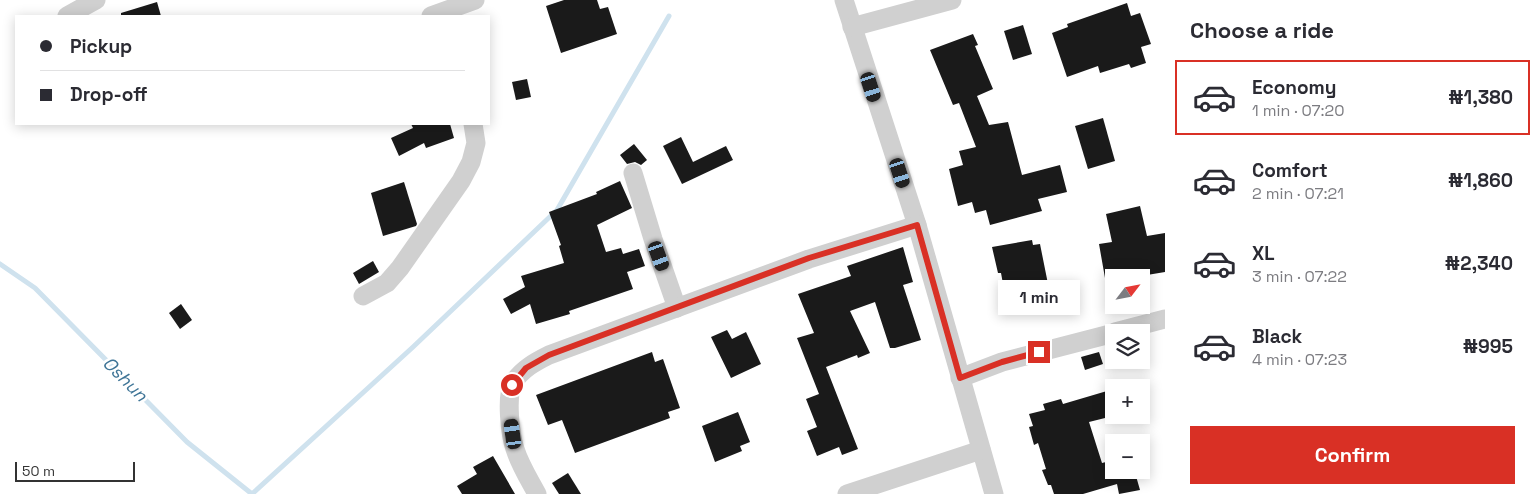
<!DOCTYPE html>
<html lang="en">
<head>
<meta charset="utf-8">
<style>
  :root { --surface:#fff; --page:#f2f2f3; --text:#2b2b33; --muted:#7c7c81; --line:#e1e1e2; --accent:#d93025 }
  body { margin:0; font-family:"Space Grotesk",sans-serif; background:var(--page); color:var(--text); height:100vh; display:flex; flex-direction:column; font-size:19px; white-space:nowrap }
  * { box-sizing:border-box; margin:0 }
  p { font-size:16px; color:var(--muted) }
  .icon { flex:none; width:28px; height:28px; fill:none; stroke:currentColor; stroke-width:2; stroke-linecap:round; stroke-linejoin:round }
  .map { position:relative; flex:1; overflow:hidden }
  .drawer { display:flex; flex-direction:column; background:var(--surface); width:375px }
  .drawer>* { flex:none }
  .guide { position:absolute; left:15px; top:15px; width:475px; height:110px; border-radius:0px; box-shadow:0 2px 12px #0003; display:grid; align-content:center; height:110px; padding:0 25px; background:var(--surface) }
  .needle { width:32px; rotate:58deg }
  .tools { position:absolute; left:1105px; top:269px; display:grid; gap:10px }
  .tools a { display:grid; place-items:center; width:45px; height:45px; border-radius:0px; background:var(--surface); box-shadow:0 2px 12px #0003; font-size:25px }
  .scale { position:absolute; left:15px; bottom:12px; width:120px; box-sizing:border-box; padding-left:5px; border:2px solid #333; border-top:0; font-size:14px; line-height:18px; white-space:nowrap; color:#333; -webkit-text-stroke:4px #fff; paint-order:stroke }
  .end { position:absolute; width:22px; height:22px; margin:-11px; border:6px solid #d93025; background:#fff; box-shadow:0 0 0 2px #fff }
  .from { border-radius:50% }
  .bubble { position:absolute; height:35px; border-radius:0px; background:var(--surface); box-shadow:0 2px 12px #0003; font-size:16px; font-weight:800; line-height:35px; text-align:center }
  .car { position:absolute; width:15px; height:30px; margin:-15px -8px; border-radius:6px; box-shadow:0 0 4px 1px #0007; background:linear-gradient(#222 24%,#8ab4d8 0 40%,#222 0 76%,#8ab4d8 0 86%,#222 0) }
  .guide b { display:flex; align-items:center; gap:18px; height:48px; font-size:19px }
  .guide b+b { border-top:1px solid var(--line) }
  .guide i { width:12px; height:12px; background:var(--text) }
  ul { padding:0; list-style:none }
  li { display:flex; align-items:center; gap:15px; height:75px; margin:0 10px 8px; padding:0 15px; border:2px solid transparent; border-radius:0px }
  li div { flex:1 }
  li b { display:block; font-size:19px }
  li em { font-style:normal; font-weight:800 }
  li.on { border-color:var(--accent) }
  li>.icon { width:45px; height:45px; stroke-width:1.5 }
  h2 { padding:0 25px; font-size:22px; line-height:60px }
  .button { display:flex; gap:10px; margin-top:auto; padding:10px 25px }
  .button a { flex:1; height:58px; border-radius:0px; background:var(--accent); color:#fff; font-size:20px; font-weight:800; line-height:58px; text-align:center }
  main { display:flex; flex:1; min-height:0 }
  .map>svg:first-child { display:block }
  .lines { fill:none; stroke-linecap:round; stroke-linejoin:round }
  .stream { stroke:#cfe2ee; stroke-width:5 }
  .building { fill:#1a1a1a }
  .minor { stroke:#d0d0d0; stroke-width:19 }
  .route { stroke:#d93025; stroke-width:6 }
  .labels { text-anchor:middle; stroke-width:5; stroke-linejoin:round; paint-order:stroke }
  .water-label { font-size:18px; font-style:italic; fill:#3f7597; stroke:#fff }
</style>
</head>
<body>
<main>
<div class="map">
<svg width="1165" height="494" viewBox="0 0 1165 494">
  <rect width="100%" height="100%" fill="#fff"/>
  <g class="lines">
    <g class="stream">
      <polyline points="0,264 35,288 187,442 252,494"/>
      <polyline points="252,494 413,347 557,210 669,16"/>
    </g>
  </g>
  <g class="building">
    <polygon points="564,0 597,0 600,9 608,7 617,34 561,53 546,6"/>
    <polygon points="157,2 161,16 121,16 121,13"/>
    <polygon points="1127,3 1131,16 1140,13 1151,44 1141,47 1146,63 1131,68 1129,64 1100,73 1098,66 1067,77 1052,33 1068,27 1067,24"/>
    <polygon points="1023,25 1032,54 1013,60 1004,31"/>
    <polygon points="973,34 978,45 975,46 993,89 977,96 989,125 1008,122 1022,175 1060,165 1067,192 1038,199 1042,211 990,225 986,210 975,213 972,202 958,206 949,169 963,165 959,151 976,147 959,103 953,105 930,50"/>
    <polygon points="527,79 531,97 516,100 512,82"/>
    <polygon points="1103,118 1115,161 1088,169 1075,126"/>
    <polygon points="411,124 450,124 454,138 426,148 424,143 399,156 391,138 413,128"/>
    <polygon points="681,137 693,162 726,146 733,160 682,184 663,146"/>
    <polygon points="634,144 647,160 641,165 635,162 627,164 620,155"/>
    <polygon points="620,181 632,208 597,225 606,252 621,248 623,254 639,249 645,266 627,272 633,289 569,311 570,314 536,324 530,304 511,314 503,299 525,287 521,276 564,263 559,246 561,245 549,212 597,194 596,192"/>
    <polygon points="404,182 417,224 416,226 383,236 371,193"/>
    <polygon points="1140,206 1147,236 1165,233 1165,272 1129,278 1105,278 1099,244 1112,242 1106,214"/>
    <polygon points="1032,240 1033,245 1040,244 1049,289 1027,293 1031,309 1018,311 1016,298 1006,300 1001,273 998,273 992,247"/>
    <polygon points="903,247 913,282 903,285 921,340 895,348 890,348 875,302 850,311 870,353 858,358 857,355 826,367 858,449 842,455 839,447 817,456 807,431 817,427 806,399 819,394 797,338 814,333 798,294 851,276 847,266"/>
    <polygon points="373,261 379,272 359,284 353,273"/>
    <polygon points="181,304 192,320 180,329 169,313"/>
    <polygon points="727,330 732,339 746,332 761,364 731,378 711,337"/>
    <polygon points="652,352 655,362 663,359 680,408 668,412 670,418 575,453 562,420 548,425 536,395"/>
    <polygon points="1099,352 1103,364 1085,370 1081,357"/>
    <polygon points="1107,391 1113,416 1089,422 1102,463 1114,460 1114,470 1130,470 1132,477 1136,476 1140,490 1119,494 1117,484 1083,494 1054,494 1051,485 1048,485 1042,470 1046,469 1038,443 1034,445 1029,427 1033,426 1029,414 1045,410 1043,404 1061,399 1063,404"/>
    <polygon points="738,412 750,442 740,446 742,451 715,462 702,426"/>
    <polygon points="493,456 515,494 462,494 457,486 477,474 473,467"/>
    <polygon points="568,473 581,494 559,494 552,483"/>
  </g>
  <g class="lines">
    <g class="minor">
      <polyline points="844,0 917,225 994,494"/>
      <polyline points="67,16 96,0"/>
      <polyline points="431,16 475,0"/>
      <polyline points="852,27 952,0"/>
      <polyline points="633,173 653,239 677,308"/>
      <polyline points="363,296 387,283 400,268 461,181 471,162 476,143 473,124"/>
      <polyline points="1115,332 1165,319"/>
      <polyline points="960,378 1002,362 1114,333"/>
      <path d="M 537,494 C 529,479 520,465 515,449 C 510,435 506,396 513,383 C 522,369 535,362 549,355 L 809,259 L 917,225"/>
      <polyline points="847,494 981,450"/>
    </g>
  </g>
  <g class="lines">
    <polyline class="route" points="512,385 526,368 549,355 809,258 917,225 960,378 1002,362 1039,352"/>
  </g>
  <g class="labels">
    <g class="water-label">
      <text transform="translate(125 379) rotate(45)" y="6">Oshun</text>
    </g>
  </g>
</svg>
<div class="tools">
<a><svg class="needle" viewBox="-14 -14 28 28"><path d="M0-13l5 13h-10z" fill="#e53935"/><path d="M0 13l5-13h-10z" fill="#7c7c81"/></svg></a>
<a><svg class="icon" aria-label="layers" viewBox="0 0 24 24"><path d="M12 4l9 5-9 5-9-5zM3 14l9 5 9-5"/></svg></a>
<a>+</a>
<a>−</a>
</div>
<div class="scale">50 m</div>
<i class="end from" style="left:512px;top:385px"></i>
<i class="end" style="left:1039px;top:352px"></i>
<div class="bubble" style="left:998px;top:280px;width:82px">1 min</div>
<i class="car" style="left:871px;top:87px;rotate:162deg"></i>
<i class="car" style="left:900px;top:173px;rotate:162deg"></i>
<i class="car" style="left:659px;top:256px;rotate:160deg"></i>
<i class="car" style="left:513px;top:434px;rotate:352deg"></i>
<div class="guide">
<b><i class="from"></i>Pickup</b>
<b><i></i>Drop-off</b>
</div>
</div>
<section class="drawer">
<h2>Choose a ride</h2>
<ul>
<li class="on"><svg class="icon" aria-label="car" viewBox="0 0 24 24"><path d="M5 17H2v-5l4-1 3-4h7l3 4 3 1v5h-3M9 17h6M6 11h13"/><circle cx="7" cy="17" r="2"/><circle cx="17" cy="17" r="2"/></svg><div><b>Economy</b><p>1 min · 07:20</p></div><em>₦1,380</em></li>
<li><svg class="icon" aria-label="car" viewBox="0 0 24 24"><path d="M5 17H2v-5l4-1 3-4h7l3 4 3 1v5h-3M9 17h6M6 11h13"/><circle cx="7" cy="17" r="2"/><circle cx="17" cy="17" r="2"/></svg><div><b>Comfort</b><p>2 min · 07:21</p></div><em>₦1,860</em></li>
<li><svg class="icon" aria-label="car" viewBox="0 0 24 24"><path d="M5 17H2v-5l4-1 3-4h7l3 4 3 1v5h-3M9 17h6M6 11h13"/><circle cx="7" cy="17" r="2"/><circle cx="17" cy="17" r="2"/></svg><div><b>XL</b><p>3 min · 07:22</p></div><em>₦2,340</em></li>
<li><svg class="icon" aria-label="car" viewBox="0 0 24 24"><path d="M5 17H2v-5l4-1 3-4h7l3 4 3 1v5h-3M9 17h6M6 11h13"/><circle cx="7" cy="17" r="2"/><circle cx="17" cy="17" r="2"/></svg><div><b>Black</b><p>4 min · 07:23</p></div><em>₦995</em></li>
</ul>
<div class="button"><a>Confirm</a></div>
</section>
</main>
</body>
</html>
